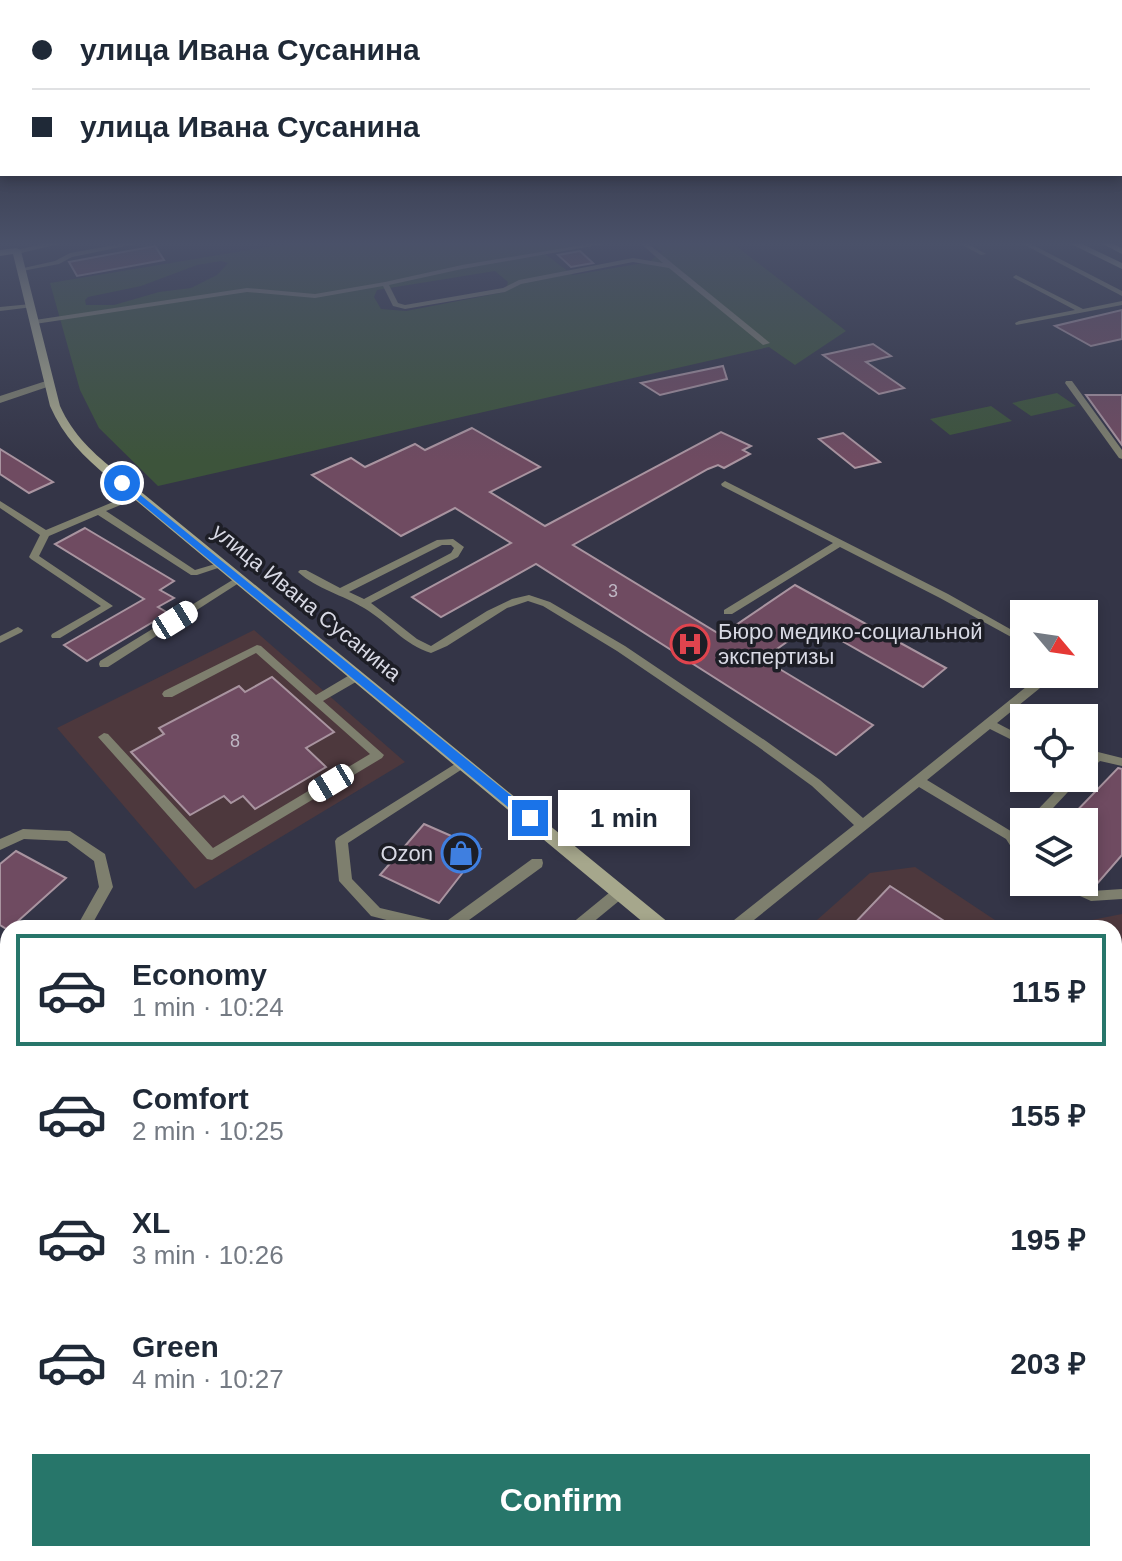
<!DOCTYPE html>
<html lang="en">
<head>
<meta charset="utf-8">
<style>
  :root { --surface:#fff; --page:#f2f2f3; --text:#1f2937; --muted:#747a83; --line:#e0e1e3; --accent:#27766a }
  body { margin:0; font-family:Helvetica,sans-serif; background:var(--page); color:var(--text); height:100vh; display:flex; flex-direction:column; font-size:30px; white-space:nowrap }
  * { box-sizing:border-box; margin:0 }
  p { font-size:26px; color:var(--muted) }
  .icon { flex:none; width:44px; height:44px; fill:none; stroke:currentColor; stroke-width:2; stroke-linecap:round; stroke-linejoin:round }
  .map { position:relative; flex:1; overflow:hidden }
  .side { position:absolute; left:0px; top:920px; width:1122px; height:642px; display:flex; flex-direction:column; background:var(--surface); border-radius:24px 24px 0 0; box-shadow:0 4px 12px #0003 }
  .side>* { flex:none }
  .guide { position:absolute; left:0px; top:0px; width:1122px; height:176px; box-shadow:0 4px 12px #0003; display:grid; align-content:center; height:176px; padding:0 32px; background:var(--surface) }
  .needle { width:52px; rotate:119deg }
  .buttons { position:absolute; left:1010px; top:600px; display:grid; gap:16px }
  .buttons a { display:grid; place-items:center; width:88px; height:88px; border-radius:0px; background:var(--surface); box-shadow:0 4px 12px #0003; font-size:40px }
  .end { position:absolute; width:36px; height:36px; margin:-18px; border:10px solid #1a73e8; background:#fff; box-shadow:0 0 0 4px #fff }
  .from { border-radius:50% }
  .bubble { position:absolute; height:56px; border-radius:0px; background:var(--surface); box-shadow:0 4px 12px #0003; font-size:26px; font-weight:700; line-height:56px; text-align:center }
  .car { position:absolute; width:24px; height:48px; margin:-24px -12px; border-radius:10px; box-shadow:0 0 6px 2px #0007; background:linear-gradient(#fff 24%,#345 0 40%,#fff 0 76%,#345 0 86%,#fff 0) }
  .guide b { display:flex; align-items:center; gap:28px; height:76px; font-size:30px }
  .guide b+b { border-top:2px solid var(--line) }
  .guide i { width:20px; height:20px; background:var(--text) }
  ul { padding:14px 0 0; list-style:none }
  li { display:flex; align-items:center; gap:24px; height:112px; margin:0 16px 12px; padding:0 16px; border:4px solid transparent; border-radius:0px }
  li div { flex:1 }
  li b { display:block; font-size:30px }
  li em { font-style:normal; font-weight:700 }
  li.on { border-color:var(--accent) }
  li>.icon { width:72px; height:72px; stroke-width:1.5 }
  .cta { display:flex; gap:16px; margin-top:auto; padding:16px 32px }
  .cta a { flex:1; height:92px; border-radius:0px; background:var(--accent); color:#fff; font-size:32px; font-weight:700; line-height:92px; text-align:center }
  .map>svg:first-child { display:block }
  .industrial { fill:#4d383d }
  .green { fill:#3d543b; fill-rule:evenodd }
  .building { fill:#6f4b61; stroke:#a994a0; stroke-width:2 }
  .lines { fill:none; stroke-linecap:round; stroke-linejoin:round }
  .lane { fill:#7e7f6e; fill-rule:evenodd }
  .street { fill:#7e7f6e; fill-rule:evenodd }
  .secondary { fill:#a6a78c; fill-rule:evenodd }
  .route { fill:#1a73e8 }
  .labels { text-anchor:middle; stroke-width:7; stroke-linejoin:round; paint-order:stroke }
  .number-label { font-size:18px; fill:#beb6c3 }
  .street-label { font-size:22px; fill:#d8d9e4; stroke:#1d1e26 }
  .poi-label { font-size:22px; fill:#d8d9e4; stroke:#1d1e26; text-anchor:start }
</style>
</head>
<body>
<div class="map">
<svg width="1122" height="1561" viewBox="0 0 1122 1561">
  <rect width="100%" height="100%" fill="#343547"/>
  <g class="industrial">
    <polygon points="254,630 405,762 195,889 57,728"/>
    <polygon points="915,867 1007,928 808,928 870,873"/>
    <polygon points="1122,914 1122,1203 1114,1205 1114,928 1052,928"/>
  </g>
  <g class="green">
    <path d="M 297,242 L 617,242 L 545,254 L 573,275 L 649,262 L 662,251 L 647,242 L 731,242 L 846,331 L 795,365 L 769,347 L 158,486 L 99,428 L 80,390 L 50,283 ZM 221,261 L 228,263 L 217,275 L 191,288 L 159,292 L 114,305 L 86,305 L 85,300 L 88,297 L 141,286 L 197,265 ZM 495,271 L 508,282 L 505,292 L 406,311 L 381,309 L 374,297 L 377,290 Z"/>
    <polygon points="1057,393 1076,406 1031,416 1012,403"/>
    <polygon points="991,406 1012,421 950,435 930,419"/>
  </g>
  <g class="building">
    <polygon points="155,246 164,260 77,276 69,262"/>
    <polygon points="580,251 593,263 571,267 558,255"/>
    <polygon points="1122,310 1122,339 1091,346 1055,326"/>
    <polygon points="873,344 891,356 866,362 904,388 879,394 823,355"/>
    <polygon points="723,366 727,379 660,395 641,383"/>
    <polygon points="1086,395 1122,395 1122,445"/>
    <polygon points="472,428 540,467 490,492 545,526 721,432 751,446 743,450 750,454 724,468 718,465 708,469 573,545 721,635 795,585 946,668 923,687 812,624 763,659 873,725 836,755 536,564 441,617 412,597 511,543 455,508 401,536 312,475 351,458 365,467 415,444 425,450"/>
    <polygon points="843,433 880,462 855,468 819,439"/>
    <polygon points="0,449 21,462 53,482 29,493 0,474"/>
    <polygon points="85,528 174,581 160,590 174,598 158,607 168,613 87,661 64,645 144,599 55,544"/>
    <polygon points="272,677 334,732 306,748 326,767 255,809 243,796 231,803 224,796 190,815 131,752 164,734 159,728 239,686 245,692"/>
    <polygon points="1118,768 1122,769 1122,855 1096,885 1084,878 1084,822 1066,822"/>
    <polygon points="424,824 481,849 439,903 380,875"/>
    <polygon points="16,851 66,878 8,930 0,925 0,864"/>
    <polygon points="890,886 955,928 850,928"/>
  </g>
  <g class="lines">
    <g class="lane">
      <polygon points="132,242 145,242 72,257 59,264 22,271 19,269 55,261 70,253"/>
      <polygon points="601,242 615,242 462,269 389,285 398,303 405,305 503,288 519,280 633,258 663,263 639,242 646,242 770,343 763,345 669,268 633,262 521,284 505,292 405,309 393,306 383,286 315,298 247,292 35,324 31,322 35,320 247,288 315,294 385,282 462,265"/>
      <polygon points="957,242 965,242 986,254 981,255"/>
      <polygon points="1019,242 1027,242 1122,291 1122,296"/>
      <polygon points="1016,275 1083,309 1122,301 1122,305 1016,325 1015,323 1019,321 1075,310 1014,278 1013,277"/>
      <polygon points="31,304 33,305 33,307 0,311 0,307"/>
      <polygon points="1066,381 1072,381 1122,450 1122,459 1119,458 1065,383"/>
      <polygon points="725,481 948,594 1024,637 1024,644 940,598 840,547 732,614 724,614 724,610 833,543 722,486 721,484"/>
      <polygon points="137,492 142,495 140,497 106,511 195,570 222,562 227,565 197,575 191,575 98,515 49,536 39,556 113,606 60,638 52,638 51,636 52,634 101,606 31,559 29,557 40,535 0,508 0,501 46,530"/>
      <path d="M 453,539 L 464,547 L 458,557 L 371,603 L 417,639 L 431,646 L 487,611 L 512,599 L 529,595 L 550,602 L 625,646 L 766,741 L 820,780 L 863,818 L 1036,679 L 1039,674 L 1049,674 L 1045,684 L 997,723 L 1024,737 L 1024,746 L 990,729 L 927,780 L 1014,833 L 1024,845 L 1024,860 L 1019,859 L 1006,839 L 919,787 L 744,928 L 727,928 L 729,924 L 854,825 L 812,786 L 757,746 L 617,651 L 543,606 L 528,601 L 507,608 L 447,646 L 431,653 C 404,645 388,622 364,608 C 343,595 317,589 298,572 L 300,570 L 306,570 L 340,588 L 437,540 ZM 442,545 L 451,545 L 454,548 L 451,553 L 364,599 L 349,592 Z"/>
      <polygon points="239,576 242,577 242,581 108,667 100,667 99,664 100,661"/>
      <polygon points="18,627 23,630 22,632 0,643 0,636"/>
      <polygon points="257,645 261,646 316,695 353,673 361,673 362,676 361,679 323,701 384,755 382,758 212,860 207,859 98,737 104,733 108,734 213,848 370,754 256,653 172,697 164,697 162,694 164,691"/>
      <polygon points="1098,752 1122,758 1122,766 1100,761 1088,772 1084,773 1084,762"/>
      <polygon points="463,759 467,760 469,763 467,766 348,843 352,879 380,908 444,923 532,859 542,859 543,863 542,867 458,928 418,928 371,916 339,881 335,841 337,838"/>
      <polygon points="1068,778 1081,778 1040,822 1026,822"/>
      <polygon points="23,829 70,831 105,854 113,887 90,928 76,928 99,887 94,861 67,841 24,839 0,850 0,839"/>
      <polygon points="1056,882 1075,882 1092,891 1122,889 1122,899 1091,901 1058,886"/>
      <polygon points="620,887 625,888 627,892 625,896 586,928 569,928 571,924 615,888"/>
      <polygon points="8,1260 8,1311 6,1315 0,1318 0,1268 2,1263"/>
      <polygon points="0,1330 6,1333 8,1337 8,1371 2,1368 0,1365"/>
      <polygon points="8,1469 8,1489 0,1492 0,1472"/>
      <polygon points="77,1554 97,1554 98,1561 78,1561"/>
    </g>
    <g class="street">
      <polygon points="50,242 67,242 17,254 13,251"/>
      <polygon points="49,380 54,383 53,385 0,403 0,396"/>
      <polygon points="8,964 8,980 0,981 0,965"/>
      <polygon points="789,1554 817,1554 819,1561 791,1561"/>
    </g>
    <g class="secondary">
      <polygon points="1067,242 1078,242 1122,263 1122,269"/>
      <polygon points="1099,242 1110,242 1122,248 1122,254"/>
      <path d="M 17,248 L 21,251 L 60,406 C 73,435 94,454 118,473 L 669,923 L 672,928 L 650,928 L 109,478 C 84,457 63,436 50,406 L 13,254 L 0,256 L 0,250 Z"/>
      <polygon points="1114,1318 1122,1321 1122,1351 1114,1348"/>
    </g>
  </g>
  <linearGradient id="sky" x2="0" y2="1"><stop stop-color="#1d1d27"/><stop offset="0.53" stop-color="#4a5169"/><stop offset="1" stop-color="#4a5169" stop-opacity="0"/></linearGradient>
  <rect width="1122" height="460" fill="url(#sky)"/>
  <polygon class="route" points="122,480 535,815 535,822 526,822 119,485"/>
  <defs>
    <symbol id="hospital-ring" viewBox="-11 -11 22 22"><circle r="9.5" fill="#1d1e26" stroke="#e0444e" stroke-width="1.5"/><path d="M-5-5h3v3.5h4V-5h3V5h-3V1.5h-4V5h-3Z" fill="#e0444e"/></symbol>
    <symbol id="shop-ring" viewBox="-11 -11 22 22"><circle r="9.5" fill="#1d1e26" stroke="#3f7fe0" stroke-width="1.5"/><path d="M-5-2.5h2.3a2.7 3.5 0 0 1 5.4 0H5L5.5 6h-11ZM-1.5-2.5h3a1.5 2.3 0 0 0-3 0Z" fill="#3f7fe0"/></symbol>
  </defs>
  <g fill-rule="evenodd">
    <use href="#hospital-ring" x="668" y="622" width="44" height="44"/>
    <use href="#shop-ring" x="439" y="831" width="44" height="44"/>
  </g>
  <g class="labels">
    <g class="number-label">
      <text x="613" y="597">3</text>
      <text x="235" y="747">8</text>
    </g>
    <g class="street-label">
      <text transform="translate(307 602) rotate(39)" y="8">улица Ивана Сусанина</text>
    </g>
    <g class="poi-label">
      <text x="718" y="639">Бюро медико-социальной<tspan x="718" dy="25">экспертизы</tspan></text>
      <text x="433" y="861" text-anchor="end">Ozon</text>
    </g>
  </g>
</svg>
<div class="buttons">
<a><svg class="needle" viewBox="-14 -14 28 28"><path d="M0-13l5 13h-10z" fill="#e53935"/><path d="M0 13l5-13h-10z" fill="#747a83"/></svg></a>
<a><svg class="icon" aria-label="locate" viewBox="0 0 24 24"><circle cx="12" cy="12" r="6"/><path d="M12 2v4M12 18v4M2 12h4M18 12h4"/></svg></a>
<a><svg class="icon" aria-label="layers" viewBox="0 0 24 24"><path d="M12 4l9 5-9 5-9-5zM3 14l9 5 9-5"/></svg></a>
</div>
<i class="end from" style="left:122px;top:483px"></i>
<i class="end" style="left:530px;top:818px"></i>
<div class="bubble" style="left:558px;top:790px;width:132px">1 min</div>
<i class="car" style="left:175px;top:620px;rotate:58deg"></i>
<i class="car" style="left:331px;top:783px;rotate:239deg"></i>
<div class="guide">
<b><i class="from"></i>улица Ивана Сусанина</b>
<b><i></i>улица Ивана Сусанина</b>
</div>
<section class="side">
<ul>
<li class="on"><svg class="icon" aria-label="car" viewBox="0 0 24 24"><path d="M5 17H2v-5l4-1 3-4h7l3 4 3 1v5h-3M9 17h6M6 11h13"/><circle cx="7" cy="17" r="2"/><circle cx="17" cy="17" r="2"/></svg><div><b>Economy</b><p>1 min · 10:24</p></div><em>115 ₽</em></li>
<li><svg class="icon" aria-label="car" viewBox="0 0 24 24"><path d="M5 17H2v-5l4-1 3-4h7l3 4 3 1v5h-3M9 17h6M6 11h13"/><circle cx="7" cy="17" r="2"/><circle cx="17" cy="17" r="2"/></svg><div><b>Comfort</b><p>2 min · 10:25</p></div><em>155 ₽</em></li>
<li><svg class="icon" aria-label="car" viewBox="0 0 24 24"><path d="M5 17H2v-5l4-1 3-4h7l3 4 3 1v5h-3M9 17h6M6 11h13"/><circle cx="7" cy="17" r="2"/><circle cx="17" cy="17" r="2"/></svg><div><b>XL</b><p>3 min · 10:26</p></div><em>195 ₽</em></li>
<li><svg class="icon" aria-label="car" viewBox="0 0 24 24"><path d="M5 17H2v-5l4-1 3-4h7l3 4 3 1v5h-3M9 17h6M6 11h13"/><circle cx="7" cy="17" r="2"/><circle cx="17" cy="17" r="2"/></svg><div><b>Green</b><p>4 min · 10:27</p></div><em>203 ₽</em></li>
</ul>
<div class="cta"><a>Confirm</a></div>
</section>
</div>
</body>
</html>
